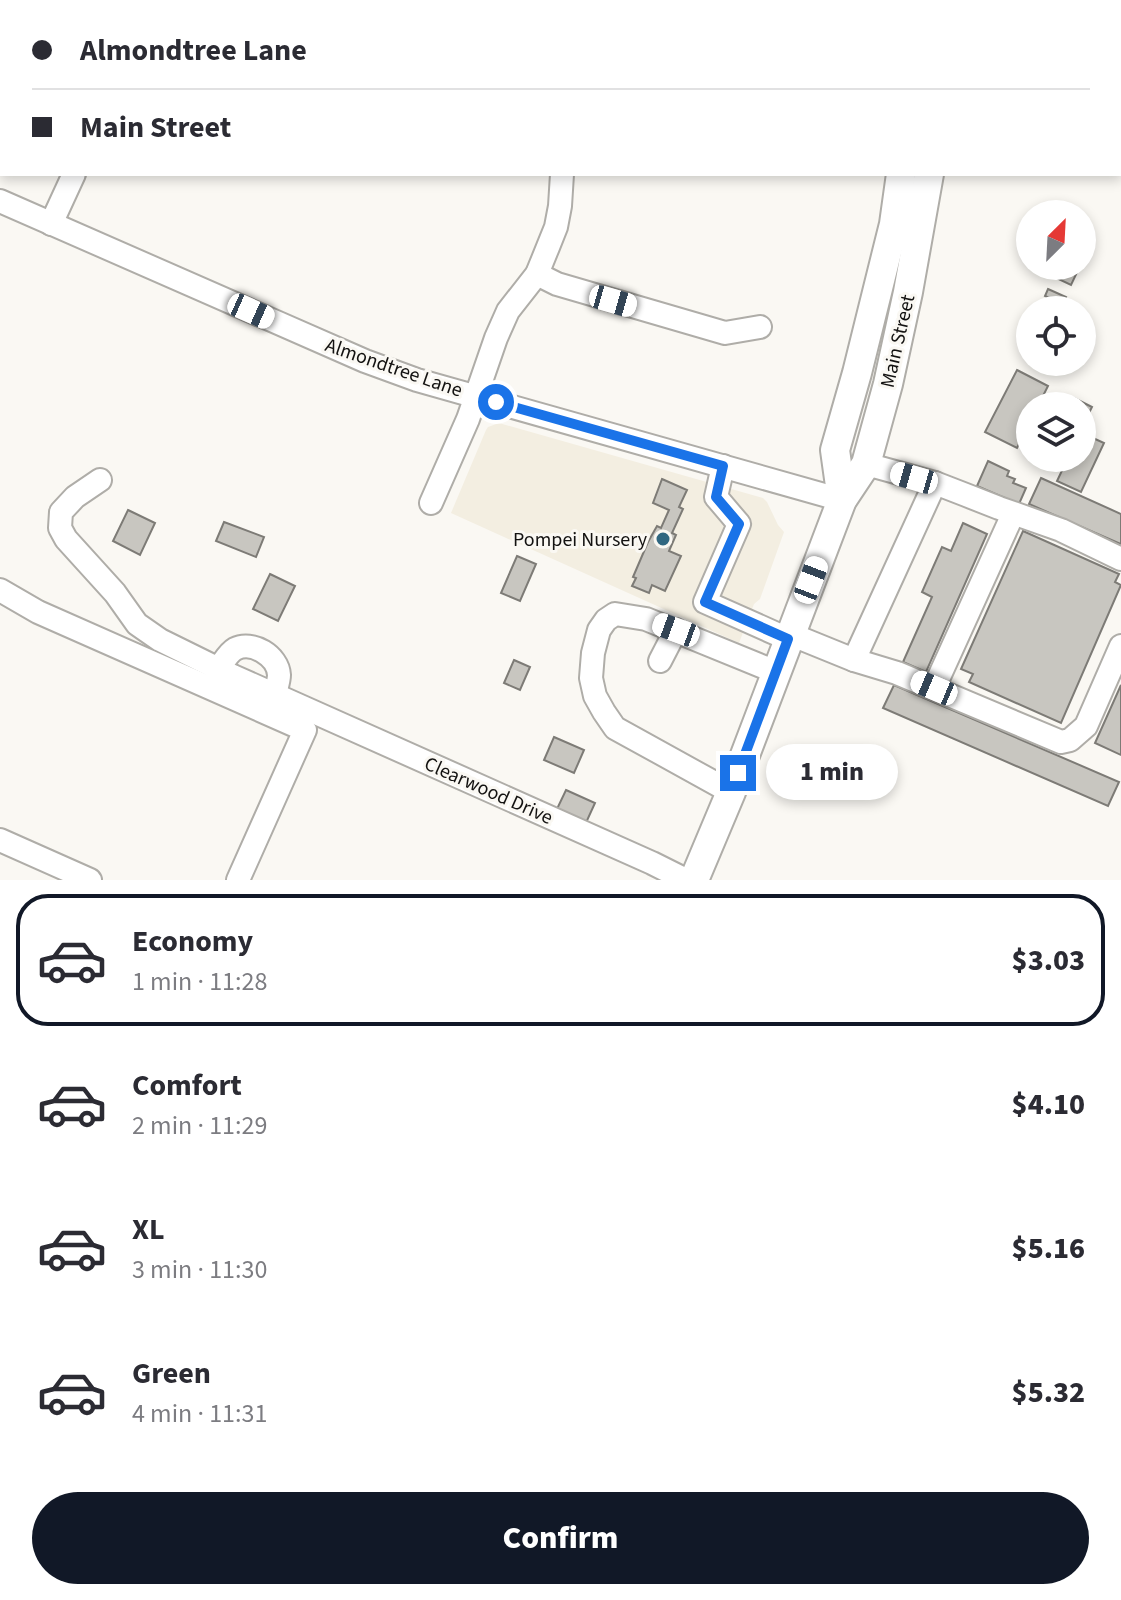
<!DOCTYPE html>
<html lang="en">
<head>
<meta charset="utf-8">
<style>
  :root { --surface:#fff; --page:#f7f7f7; --text:#2b2b33; --muted:#7c7c81; --line:#e1e1e2; --accent:#111827 }
  body { margin:0; font-family:"Source Sans 3",sans-serif; background:var(--page); color:var(--text); height:100vh; display:flex; flex-direction:column; font-size:30px; white-space:nowrap }
  * { box-sizing:border-box; margin:0 }
  p { font-size:26px; color:var(--muted) }
  .icon { flex:none; width:44px; height:44px; fill:none; stroke:currentColor; stroke-width:2; stroke-linecap:round; stroke-linejoin:round }
  .map { position:relative; height:880px; overflow:hidden }
  .panel { display:flex; flex-direction:column; background:var(--surface); flex:1 }
  .panel>* { flex:none }
  .top-card { position:absolute; left:0px; top:0px; width:1122px; height:176px; box-shadow:0 4px 12px #0003; display:grid; align-content:center; height:176px; padding:0 32px; background:var(--surface) }
  .needle { width:52px; rotate:24deg }
  .fabs { position:absolute; left:1016px; top:200px; display:grid; gap:16px }
  .fabs a { display:grid; place-items:center; width:80px; height:80px; border-radius:50%; background:var(--surface); box-shadow:0 4px 12px #0003; font-size:40px }
  .end { position:absolute; width:36px; height:36px; margin:-18px; border:10px solid #1a73e8; background:#fff; box-shadow:0 0 0 4px #fff }
  .from { border-radius:50% }
  .bubble { position:absolute; height:56px; border-radius:28px; background:var(--surface); box-shadow:0 4px 12px #0003; font-size:26px; font-weight:800; line-height:56px; text-align:center }
  .car { position:absolute; width:24px; height:48px; margin:-24px -12px; border-radius:10px; box-shadow:0 0 6px 2px #0007; background:linear-gradient(#fff 24%,#345 0 40%,#fff 0 76%,#345 0 86%,#fff 0) }
  .top-card b { display:flex; align-items:center; gap:28px; height:76px; font-size:30px }
  .top-card b+b { border-top:2px solid var(--line) }
  .top-card i { width:20px; height:20px; background:var(--text) }
  ul { padding:14px 0 0; list-style:none }
  li { display:flex; align-items:center; gap:24px; height:132px; margin:0 16px 12px; padding:0 16px; border:4px solid transparent; border-radius:32px }
  li div { flex:1 }
  li b { display:block; font-size:30px }
  li em { font-style:normal; font-weight:800 }
  li.active { border-color:var(--accent) }
  li>.icon { width:72px; height:72px; stroke-width:1.5 }
  .cta { display:flex; gap:16px; margin-top:auto; padding:16px 32px }
  .cta a { flex:1; height:92px; border-radius:48px; background:var(--accent); color:#fff; font-size:32px; font-weight:800; line-height:92px; text-align:center }
  .map>svg:first-child { display:block }
  .built { fill:#f3eee1 }
  .building { fill:#c8c6c0; stroke:#7d7b76; stroke-width:2 }
  .lines { fill:none; stroke-linecap:round; stroke-linejoin:round }
  .minor-casing { stroke:#afada8; stroke-width:26 }
  .major-casing { stroke:#afada8; stroke-width:32 }
  .minor { stroke:#fff; stroke-width:22 }
  .major { stroke:#fff; stroke-width:28 }
  .route { stroke:#1a73e8; stroke-width:10 }
  .poi-dot { fill:#306781; stroke:#faf8f3; stroke-width:3 }
  .labels { text-anchor:middle; stroke-width:6; stroke-linejoin:round; paint-order:stroke }
  .street-label { font-size:20px; fill:#131211; stroke:#faf8f3 }
  .poi-label { font-size:20px; fill:#131211; stroke:#faf8f3; text-anchor:end }
</style>
</head>
<body>
<div class="map">
<svg width="1121" height="880" viewBox="0 0 1121 880">
  <rect width="100%" height="100%" fill="#faf8f3"/>
  <polygon class="built" points="499,423 763,498 767,502 778,525 784,532 760,599 754,604 739,643 451,513 486,430 488,427"/>
  <g class="building">
    <polygon points="1082,244 1089,248 1082,262"/>
    <polygon points="1054,266 1080,266 1071,285 1050,275"/>
    <polygon points="1048,289 1066,297 1063,304 1045,296"/>
    <polygon points="1017,370 1048,386 1038,406 1030,406 1030,422 1017,448 985,432"/>
    <polygon points="1074,398 1092,407 1084,423 1082,422 1082,406 1070,406"/>
    <polygon points="1082,433 1104,443 1081,492 1057,481 1068,458 1082,458"/>
    <polygon points="988,461 1009,471 1007,476 1015,479 1013,483 1026,488 1019,504 977,486"/>
    <polygon points="1041,478 1121,514 1121,544 1029,504"/>
    <polygon points="662,479 687,490 679,507 683,509 672,533 676,535 669,551 681,556 665,591 652,585 649,593 632,586 636,578 633,577 648,542 657,526 661,528 669,510 653,503"/>
    <polygon points="128,510 155,523 140,555 113,541"/>
    <polygon points="224,522 264,537 256,557 216,541"/>
    <polygon points="963,523 987,534 926,672 903,662 932,597 922,592 942,547 951,551"/>
    <polygon points="1023,531 1119,574 1115,582 1121,585 1061,723 969,682 973,674 961,669"/>
    <polygon points="517,556 536,564 520,601 501,593"/>
    <polygon points="270,574 295,586 278,621 253,609"/>
    <polygon points="514,660 530,667 520,690 504,683"/>
    <polygon points="894,685 1119,782 1108,806 883,708"/>
    <polygon points="1121,685 1121,755 1095,743"/>
    <polygon points="554,737 584,750 574,773 544,760"/>
    <polygon points="566,790 595,803 585,825 556,811"/>
  </g>
  <g class="lines">
    <defs>
      <g id="minor">
        <polyline points="328,0 333,2"/>
        <polyline points="152,2 153,0"/>
        <polyline points="572,2 572,0"/>
        <polyline points="777,2 777,0"/>
        <polyline points="0,201 365,361 417,380 842,500"/>
        <polyline points="51,224 74,174"/>
        <polyline points="537,274 557,284 725,333 760,327"/>
        <polyline points="866,464 935,483 966,495 999,508 1061,530 1121,559"/>
        <polyline points="723,466 716,497 739,524 705,602 788,639"/>
        <polyline points="100,480 75,497 61,512 60,528 66,539 115,593 137,624 160,640 233,676 652,863 686,880"/>
        <polyline points="431,503 468,419 496,338 508,311 537,274 548,247 556,227 560,206 562,174"/>
        <polyline points="0,590 38,612 305,730 238,880"/>
        <polyline points="790,634 854,660 897,673 1061,742 1070,740 1086,726 1121,646"/>
        <polyline points="854,660 935,483"/>
        <polyline points="660,661 676,630"/>
        <path d="M 218,669 C 223,663 228,653 235,649 C 252,640 278,656 279,675 C 279,681 276,689 275,694"/>
        <polyline points="934,688 1013,514"/>
        <polyline points="731,792 615,728 604,712 595,696 591,678 593,653 599,630 606,620 615,614 646,619 776,672"/>
        <polyline points="0,840 90,880"/>
      </g>
      <g id="major">
        <polyline points="923,2 924,0"/>
        <polyline points="955,2 956,0"/>
        <polyline points="842,500 835,450 857,373 894,224 901,174"/>
        <polyline points="694,880 731,792 842,500 866,464 888,384 908,292 929,174"/>
      </g>
    </defs>
    <use href="#minor" class="minor-casing"/>
    <use href="#major" class="major-casing"/>
    <use href="#minor" class="minor"/>
    <use href="#major" class="major"/>
  </g>
  <g class="lines">
    <polyline class="route" points="496,402 723,466 716,497 739,524 705,602 788,639 738,773"/>
  </g>
  <circle class="poi-dot" cx="663" cy="539" r="8"/>
  <g class="labels">
    <g class="street-label">
      <text transform="translate(897 341) rotate(-77)" y="7">Main Street</text>
      <text transform="translate(394 367) rotate(19)" y="7">Almondtree Lane</text>
      <text transform="translate(489 790) rotate(24)" y="7">Clearwood Drive</text>
    </g>
    <g class="poi-label">
      <text x="647" y="546">Pompei Nursery</text>
    </g>
  </g>
</svg>
<div class="fabs">
<a><svg class="needle" viewBox="-14 -14 28 28"><path d="M0-13l5 13h-10z" fill="#e53935"/><path d="M0 13l5-13h-10z" fill="#7c7c81"/></svg></a>
<a><svg class="icon" aria-label="locate" viewBox="0 0 24 24"><circle cx="12" cy="12" r="6"/><path d="M12 2v4M12 18v4M2 12h4M18 12h4"/></svg></a>
<a><svg class="icon" aria-label="layers" viewBox="0 0 24 24"><path d="M12 4l9 5-9 5-9-5zM3 14l9 5 9-5"/></svg></a>
</div>
<i class="end from" style="left:496px;top:402px"></i>
<i class="end" style="left:738px;top:773px"></i>
<div class="bubble" style="left:766px;top:744px;width:132px">1 min</div>
<i class="car" style="left:613px;top:301px;rotate:106deg"></i>
<i class="car" style="left:251px;top:311px;rotate:114deg"></i>
<i class="car" style="left:914px;top:478px;rotate:286deg"></i>
<i class="car" style="left:811px;top:580px;rotate:21deg"></i>
<i class="car" style="left:676px;top:630px;rotate:290deg"></i>
<i class="car" style="left:934px;top:688px;rotate:293deg"></i>
<div class="top-card">
<b><i class="from"></i>Almondtree Lane</b>
<b><i></i>Main Street</b>
</div>
</div>
<section class="panel">
<ul>
<li class="active"><svg class="icon" aria-label="car" viewBox="0 0 24 24"><path d="M5 17H2v-5l4-1 3-4h7l3 4 3 1v5h-3M9 17h6M6 11h13"/><circle cx="7" cy="17" r="2"/><circle cx="17" cy="17" r="2"/></svg><div><b>Economy</b><p>1 min · 11:28</p></div><em>$3.03</em></li>
<li><svg class="icon" aria-label="car" viewBox="0 0 24 24"><path d="M5 17H2v-5l4-1 3-4h7l3 4 3 1v5h-3M9 17h6M6 11h13"/><circle cx="7" cy="17" r="2"/><circle cx="17" cy="17" r="2"/></svg><div><b>Comfort</b><p>2 min · 11:29</p></div><em>$4.10</em></li>
<li><svg class="icon" aria-label="car" viewBox="0 0 24 24"><path d="M5 17H2v-5l4-1 3-4h7l3 4 3 1v5h-3M9 17h6M6 11h13"/><circle cx="7" cy="17" r="2"/><circle cx="17" cy="17" r="2"/></svg><div><b>XL</b><p>3 min · 11:30</p></div><em>$5.16</em></li>
<li><svg class="icon" aria-label="car" viewBox="0 0 24 24"><path d="M5 17H2v-5l4-1 3-4h7l3 4 3 1v5h-3M9 17h6M6 11h13"/><circle cx="7" cy="17" r="2"/><circle cx="17" cy="17" r="2"/></svg><div><b>Green</b><p>4 min · 11:31</p></div><em>$5.32</em></li>
</ul>
<div class="cta"><a>Confirm</a></div>
</section>
</body>
</html>
